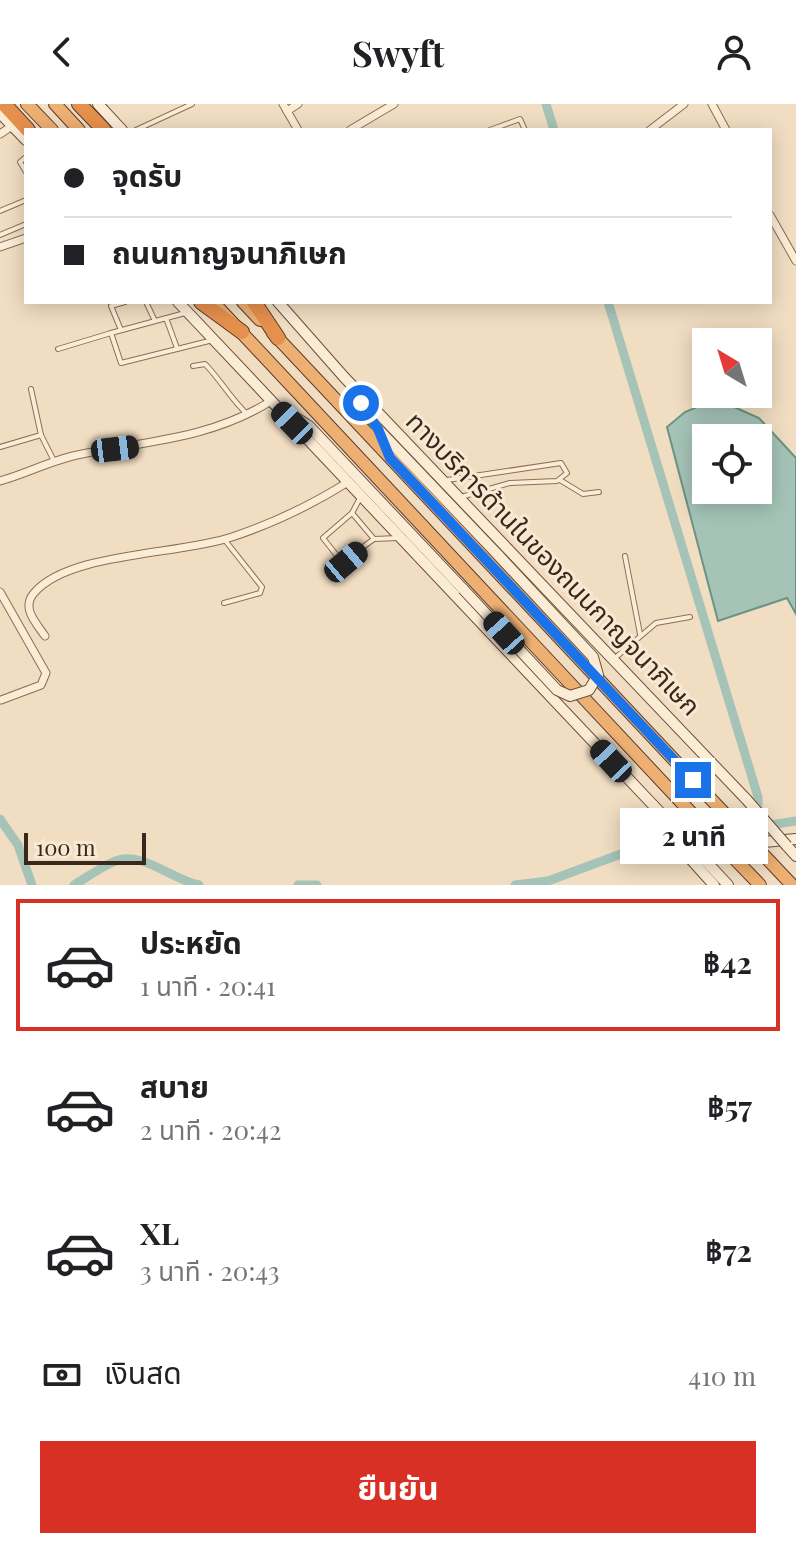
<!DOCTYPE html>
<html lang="th">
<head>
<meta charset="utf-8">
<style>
  :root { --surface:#fff; --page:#f6f6f6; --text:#202124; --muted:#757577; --line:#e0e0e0; --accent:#d93025 }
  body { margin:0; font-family:"Playfair Display","Noto Sans Thai",serif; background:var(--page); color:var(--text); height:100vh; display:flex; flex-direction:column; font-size:30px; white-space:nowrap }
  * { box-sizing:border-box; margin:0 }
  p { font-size:26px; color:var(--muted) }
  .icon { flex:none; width:44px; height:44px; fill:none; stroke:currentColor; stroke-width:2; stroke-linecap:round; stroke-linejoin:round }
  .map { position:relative; height:781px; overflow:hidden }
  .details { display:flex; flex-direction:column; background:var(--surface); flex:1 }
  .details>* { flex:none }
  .hud { position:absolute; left:24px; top:24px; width:748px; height:176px; border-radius:0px; box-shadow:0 4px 20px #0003; display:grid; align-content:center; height:176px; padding:0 40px; background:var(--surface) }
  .needle { width:52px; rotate:322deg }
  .tools { position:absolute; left:692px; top:224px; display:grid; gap:16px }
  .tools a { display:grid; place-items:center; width:80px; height:80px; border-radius:0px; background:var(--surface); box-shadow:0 4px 20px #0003; font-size:40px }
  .scale { position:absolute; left:24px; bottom:20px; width:122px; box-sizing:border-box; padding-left:8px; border:4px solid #3b281d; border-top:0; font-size:22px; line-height:28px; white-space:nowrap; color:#3b281d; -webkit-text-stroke:6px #f8e9d3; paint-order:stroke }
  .end { position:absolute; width:36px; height:36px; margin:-18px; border:10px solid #1a73e8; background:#fff; box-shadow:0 0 0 4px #fff }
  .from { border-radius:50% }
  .bubble { position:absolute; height:56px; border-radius:0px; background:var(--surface); box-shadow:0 4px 20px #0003; font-size:26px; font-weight:700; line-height:56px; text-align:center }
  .car { position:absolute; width:24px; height:48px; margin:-24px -12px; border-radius:10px; box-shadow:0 0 6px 2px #0007; background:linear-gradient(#222 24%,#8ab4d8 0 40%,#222 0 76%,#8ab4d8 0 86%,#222 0) }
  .hud b { display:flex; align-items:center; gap:28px; height:76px; font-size:30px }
  .hud b+b { border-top:2px solid var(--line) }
  .hud i { width:20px; height:20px; background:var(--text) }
  ul { padding:14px 0 0; list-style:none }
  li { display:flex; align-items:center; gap:24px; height:132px; margin:0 16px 12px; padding:0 24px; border:4px solid transparent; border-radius:0px }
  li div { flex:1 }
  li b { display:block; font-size:30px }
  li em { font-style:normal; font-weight:700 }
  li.on { border-color:var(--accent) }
  li>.icon { width:72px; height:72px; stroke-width:1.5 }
  .pay { display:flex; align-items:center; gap:20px; height:88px; padding:0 40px; font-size:30px }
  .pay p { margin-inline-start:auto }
  .primary-button { display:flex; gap:16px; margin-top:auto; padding:16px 40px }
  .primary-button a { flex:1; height:92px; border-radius:0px; background:var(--accent); color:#fff; font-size:32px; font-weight:700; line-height:92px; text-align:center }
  header { display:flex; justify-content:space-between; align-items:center; height:104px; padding:0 40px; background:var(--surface); font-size:36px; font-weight:700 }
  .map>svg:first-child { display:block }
  .water { fill:#a5c4b7; stroke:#6b9384; stroke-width:2; fill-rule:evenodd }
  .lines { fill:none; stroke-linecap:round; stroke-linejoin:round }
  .canal { stroke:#a5c4b7; stroke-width:9 }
  .service-casing { stroke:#8d6d58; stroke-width:6 }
  .minor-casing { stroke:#8d6d58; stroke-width:9 }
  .secondary-casing { stroke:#6e4f3b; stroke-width:12 }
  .trunk-casing { stroke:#5a3c2c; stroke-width:14 }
  .motorway-casing { stroke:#5a3c2c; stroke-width:16 }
  .service { stroke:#fbecd6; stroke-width:4 }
  .minor { stroke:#fbecd6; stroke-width:7 }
  .secondary { stroke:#fbecd6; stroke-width:10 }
  .trunk { stroke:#eeaf72; stroke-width:12 }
  .motorway { stroke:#e6904d; stroke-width:14 }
  .secondary-bridge-casing { stroke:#6e4f3b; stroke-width:12; stroke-linecap:butt }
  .trunk-bridge-casing { stroke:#5a3c2c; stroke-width:14; stroke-linecap:butt }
  .secondary-bridge { stroke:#fbecd6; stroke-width:10 }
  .trunk-bridge { stroke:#eeaf72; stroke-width:12 }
  .route { stroke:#1a73e8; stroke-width:10 }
  .labels { text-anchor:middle; stroke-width:6; stroke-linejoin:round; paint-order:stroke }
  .street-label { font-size:26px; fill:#3b281d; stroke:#f8e9d3 }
</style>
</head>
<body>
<header><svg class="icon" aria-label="back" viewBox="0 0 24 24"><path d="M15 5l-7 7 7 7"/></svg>Swyft<svg class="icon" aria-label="person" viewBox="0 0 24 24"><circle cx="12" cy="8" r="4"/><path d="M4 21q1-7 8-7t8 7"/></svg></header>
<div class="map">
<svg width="796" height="781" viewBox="0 0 796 781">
  <rect width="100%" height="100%" fill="#f1ddc2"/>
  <path class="water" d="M 716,295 L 759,314 L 796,354 L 796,510 L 787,494 L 718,517 L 667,323 L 685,308 ZM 706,334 L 758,334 L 758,386 L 706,386 Z"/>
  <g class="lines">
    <g class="canal">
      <polyline points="546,0 554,26"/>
      <polyline points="608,198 758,693 758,723"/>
      <polyline points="0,715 18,741 32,781"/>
      <path d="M 74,781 C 87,773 100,764 113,758 C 141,745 172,776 199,781"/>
      <polyline points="298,781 317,781"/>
      <polyline points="515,781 548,777 648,740 796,717"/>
    </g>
    <defs>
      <g id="service">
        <polyline points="136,26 192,0"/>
        <polyline points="490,26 520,15 525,26"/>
        <polyline points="26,53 20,58 26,68"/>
        <polyline points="0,107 26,96"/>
        <polyline points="0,131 26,120"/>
        <polyline points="146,198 155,217"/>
        <polyline points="185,209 111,229 121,259 213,236"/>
        <polyline points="166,214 177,244"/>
        <polyline points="121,226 111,202 125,198"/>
        <polyline points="58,245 111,229"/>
        <path d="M 193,262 L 205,260 C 220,275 230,294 247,310"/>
        <polyline points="41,331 54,357"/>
        <polyline points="0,343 41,331 31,285"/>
        <polyline points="447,376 561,359 567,369 557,377 510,379 461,393"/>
        <polyline points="560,376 583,390 599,388"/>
        <polyline points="360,394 352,409 323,434 342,458 374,435 398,434"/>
        <polyline points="352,409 374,435"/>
        <polyline points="625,452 640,530"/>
        <polyline points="224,499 260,489 262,483 224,435"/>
        <polyline points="615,554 656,519 690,513"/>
      </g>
      <g id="minor">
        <polyline points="283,0 298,26"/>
        <polyline points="712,0 726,26"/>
        <polyline points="287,7 298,0"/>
        <polyline points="350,26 394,0"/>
        <polyline points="650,26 684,0"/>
        <polyline points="0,30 12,22"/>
        <polyline points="770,111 796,157"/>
        <polyline points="0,143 26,134"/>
        <path d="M 0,377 C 28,369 54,355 82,350 C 149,337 212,334 271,297"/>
        <polyline points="0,488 46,569 41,581 1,596"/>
        <path d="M 45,532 C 36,519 21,504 34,489 C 69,448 179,451 232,433 C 271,420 313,400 348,378"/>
      </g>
      <g id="secondary">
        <polyline points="98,0 122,26"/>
        <polyline points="0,9 26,36"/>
        <polyline points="178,198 654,702"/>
        <polyline points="278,198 344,273 747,696"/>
        <polyline points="358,295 378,325 499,452"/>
        <polyline points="285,307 309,322 463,485"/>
        <polyline points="787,742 796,752"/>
        <polyline points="702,753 728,781"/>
        <polyline points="714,781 686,750 687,745 796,735"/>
      </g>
      <g id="trunk">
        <polyline points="27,0 52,26"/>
        <polyline points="55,0 79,26"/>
        <polyline points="213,198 682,699"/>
        <polyline points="243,198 260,216"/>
        <polyline points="273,229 709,693"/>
        <polyline points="758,745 792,781"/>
        <polyline points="730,750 760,781"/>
      </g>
      <g id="motorway">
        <polyline points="4,0 28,26"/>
        <polyline points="79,0 104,26"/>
        <polyline points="201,198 242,228"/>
        <polyline points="254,198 278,234"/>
      </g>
    </defs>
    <use href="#service" class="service-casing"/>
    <use href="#minor" class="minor-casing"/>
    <use href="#secondary" class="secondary-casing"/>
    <use href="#trunk" class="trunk-casing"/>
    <use href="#motorway" class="motorway-casing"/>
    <use href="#service" class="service"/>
    <use href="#minor" class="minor"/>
    <use href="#secondary" class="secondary"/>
    <use href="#trunk" class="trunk"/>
    <use href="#motorway" class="motorway"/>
    <defs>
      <g id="secondary-bridge">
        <polyline points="463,485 557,586 570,592 589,586 598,571 593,553 499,452"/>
        <polyline points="747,696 787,742"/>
        <polyline points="654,702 702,753"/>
      </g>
      <g id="trunk-bridge">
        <polyline points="709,693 758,745"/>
        <polyline points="682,699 730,750"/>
      </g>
    </defs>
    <use href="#secondary-bridge" class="secondary-bridge-casing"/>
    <use href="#trunk-bridge" class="trunk-bridge-casing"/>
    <use href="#secondary-bridge" class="secondary-bridge"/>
    <use href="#trunk-bridge" class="trunk-bridge"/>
  </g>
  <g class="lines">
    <polyline class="route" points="361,299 378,325 390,354 693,676"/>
  </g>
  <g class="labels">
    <g class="street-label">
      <text transform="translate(553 460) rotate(46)" y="9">ทางบริการด้านในของถนนกาญจนาภิเษก</text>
    </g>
  </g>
</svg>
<div class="tools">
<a><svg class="needle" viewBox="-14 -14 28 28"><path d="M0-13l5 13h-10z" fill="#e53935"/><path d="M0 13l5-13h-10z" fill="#757577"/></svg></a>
<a><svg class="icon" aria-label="locate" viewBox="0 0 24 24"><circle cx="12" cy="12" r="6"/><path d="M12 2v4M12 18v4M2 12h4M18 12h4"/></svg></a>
</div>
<div class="scale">100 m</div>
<i class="end from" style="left:361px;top:299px"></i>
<i class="end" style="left:693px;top:676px"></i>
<div class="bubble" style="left:620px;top:704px;width:148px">2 นาที</div>
<i class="car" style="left:292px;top:319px;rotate:316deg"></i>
<i class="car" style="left:115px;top:345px;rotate:83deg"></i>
<i class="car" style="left:346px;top:458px;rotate:50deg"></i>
<i class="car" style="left:504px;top:529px;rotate:318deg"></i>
<i class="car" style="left:611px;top:657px;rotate:317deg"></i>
<div class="hud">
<b><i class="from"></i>จุดรับ</b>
<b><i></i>ถนนกาญจนาภิเษก</b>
</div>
</div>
<section class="details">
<ul>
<li class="on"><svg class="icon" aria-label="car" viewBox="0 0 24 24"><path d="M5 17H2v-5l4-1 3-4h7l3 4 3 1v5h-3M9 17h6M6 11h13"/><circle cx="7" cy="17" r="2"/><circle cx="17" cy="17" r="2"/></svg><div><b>ประหยัด</b><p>1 นาที · 20:41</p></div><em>฿42</em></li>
<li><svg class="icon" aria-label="car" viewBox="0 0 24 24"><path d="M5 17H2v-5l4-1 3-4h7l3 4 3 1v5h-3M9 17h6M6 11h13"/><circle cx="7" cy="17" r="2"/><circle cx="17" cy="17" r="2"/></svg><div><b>สบาย</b><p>2 นาที · 20:42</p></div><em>฿57</em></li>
<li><svg class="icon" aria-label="car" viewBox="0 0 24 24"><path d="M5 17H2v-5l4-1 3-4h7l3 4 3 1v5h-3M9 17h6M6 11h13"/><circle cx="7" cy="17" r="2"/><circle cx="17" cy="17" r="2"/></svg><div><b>XL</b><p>3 นาที · 20:43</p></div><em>฿72</em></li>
</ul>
<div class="pay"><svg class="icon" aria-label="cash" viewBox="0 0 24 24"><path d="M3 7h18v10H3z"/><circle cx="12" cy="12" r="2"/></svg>เงินสด<p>410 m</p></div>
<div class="primary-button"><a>ยืนยัน</a></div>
</section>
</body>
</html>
